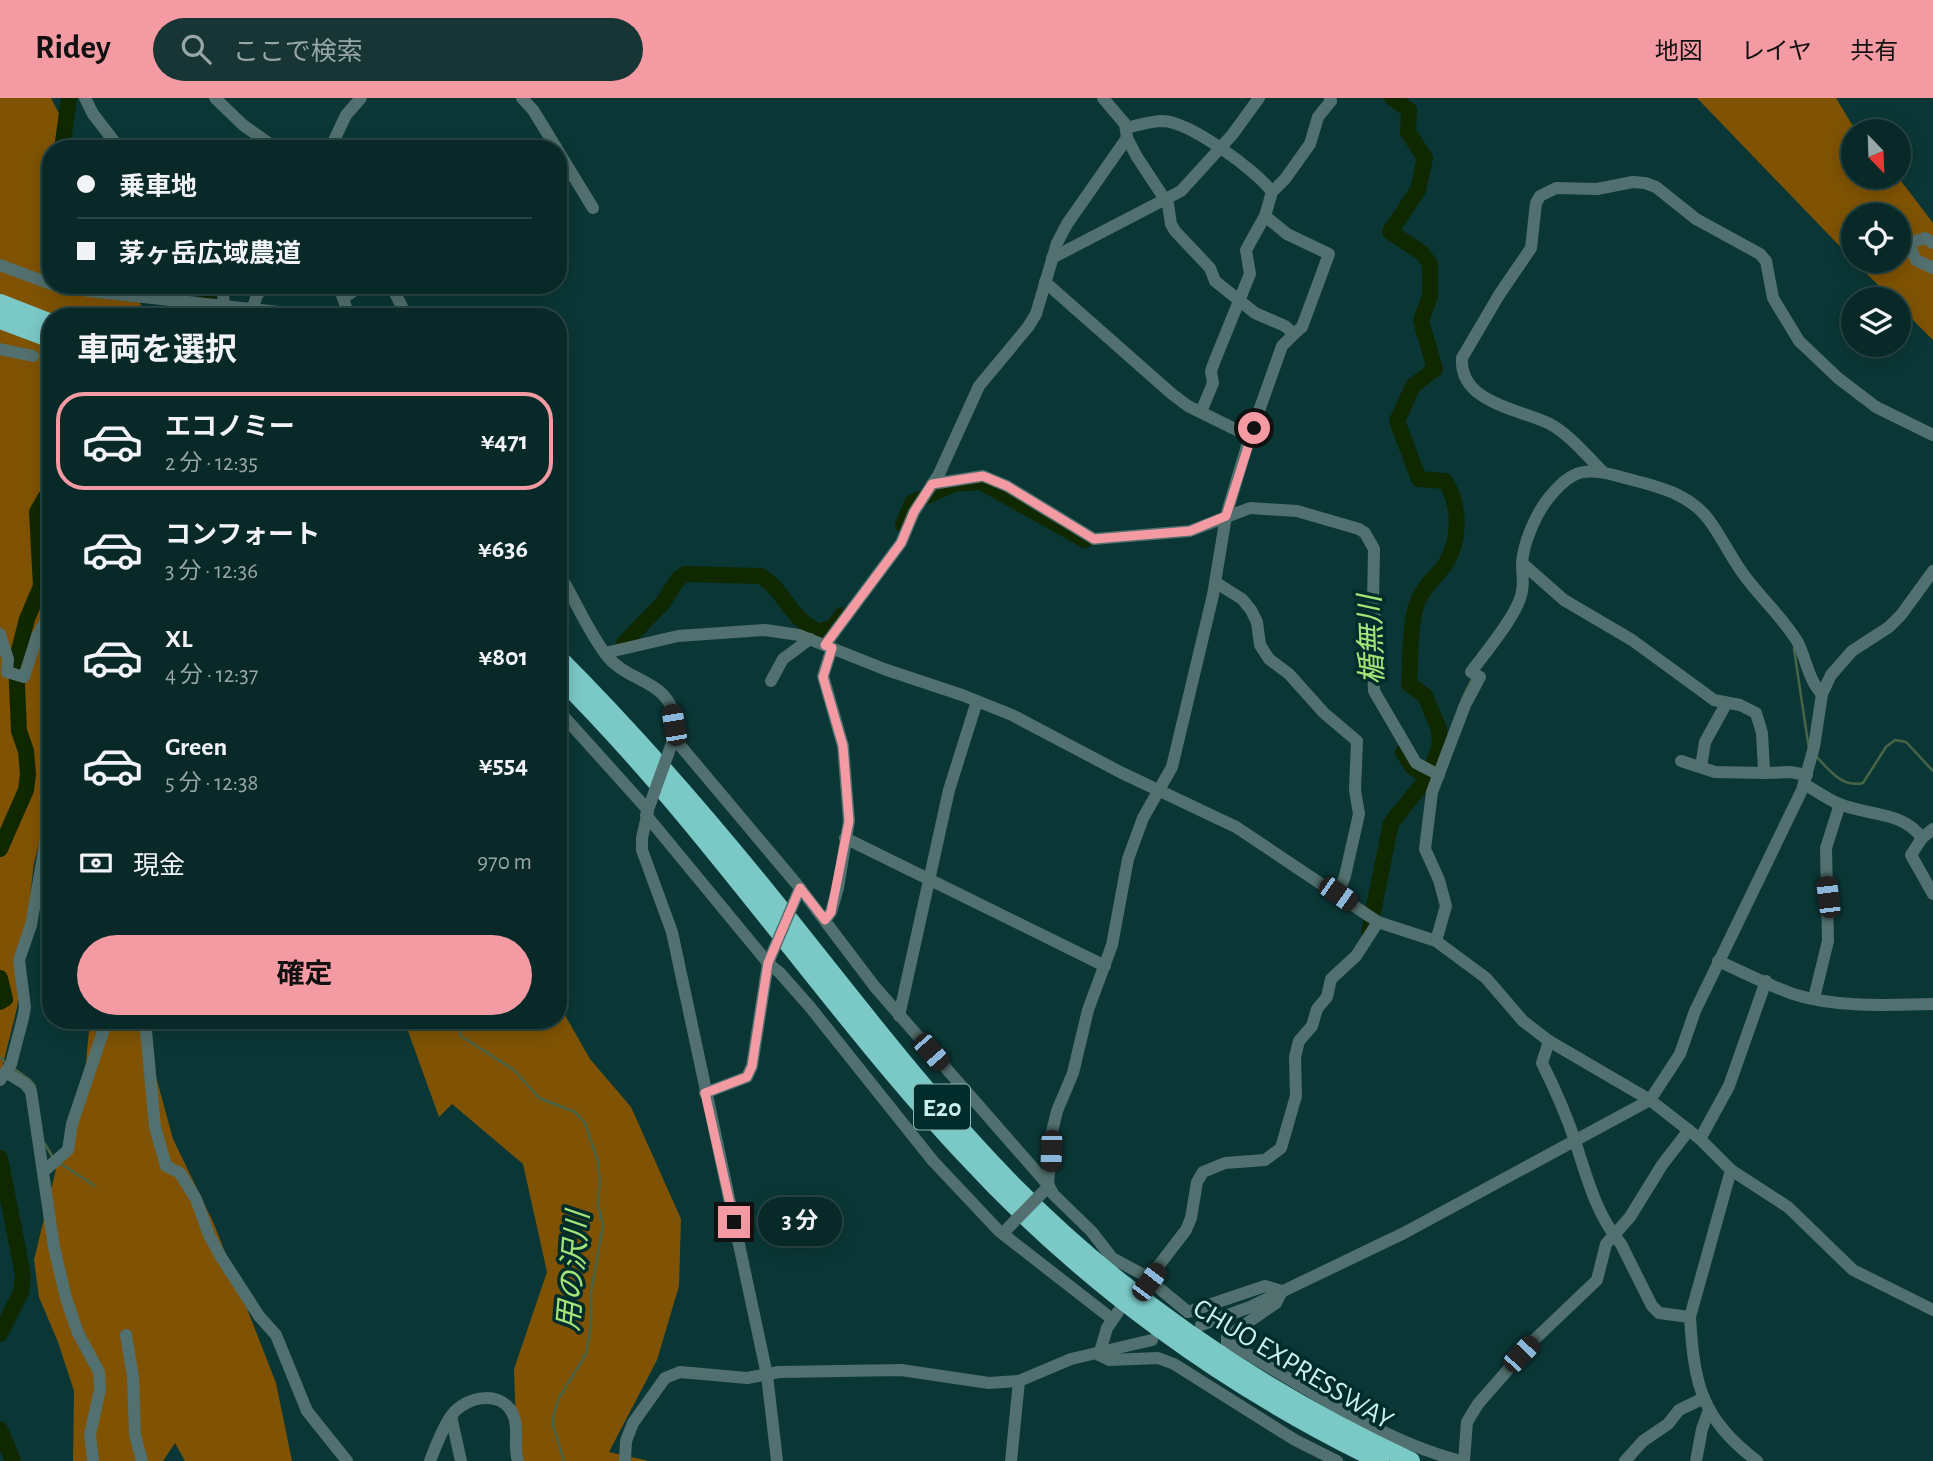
<!DOCTYPE html>
<html lang="ja">
<head>
<meta charset="utf-8">
<style>
  :root { --surface:#082928; --page:#163534; --text:#f1f3f6; --muted:#98a6a8; --line:#294545; --accent:#f49aa2 }
  body { margin:0; font-family:"Alegreya Sans","Noto Sans JP",sans-serif; background:var(--page); color:var(--text); height:100vh; display:flex; flex-direction:column; font-size:26px; white-space:nowrap }
  * { box-sizing:border-box; margin:0 }
  p { font-size:23px; color:var(--muted) }
  .icon { flex:none; width:38px; height:38px; fill:none; stroke:currentColor; stroke-width:2; stroke-linecap:round; stroke-linejoin:round }
  .map { position:relative; flex:1; overflow:hidden }
  .panel { position:absolute; left:42px; top:210px; width:525px; height:721px; display:flex; flex-direction:column; background:var(--surface); border-radius:28px; box-shadow:0 4px 18px #0003,0 0 0 2px var(--line) }
  .panel>* { flex:none }
  .guide { position:absolute; left:42px; top:42px; width:525px; height:154px; border-radius:28px; box-shadow:0 4px 18px #0003,0 0 0 2px var(--line); display:grid; align-content:center; height:154px; padding:0 35px; background:var(--surface) }
  .needle { width:46px; rotate:157deg }
  .buttons { position:absolute; left:1841px; top:21px; display:grid; gap:14px }
  .buttons a { display:grid; place-items:center; width:70px; height:70px; border-radius:50%; background:var(--surface); box-shadow:0 4px 18px #0003,0 0 0 2px var(--line); font-size:35px }
  .end { position:absolute; width:32px; height:32px; margin:-16px; border:9px solid #f49aa2; background:#111; box-shadow:0 0 0 4px #111 }
  .from { border-radius:50% }
  .bubble { position:absolute; height:49px; border-radius:24px; background:var(--surface); box-shadow:0 4px 18px #0003,0 0 0 2px var(--line); font-size:23px; font-weight:700; line-height:49px; text-align:center }
  .car { position:absolute; width:21px; height:42px; margin:-21px -10px; border-radius:9px; box-shadow:0 0 5px 2px #0007; background:linear-gradient(#222 24%,#8ab4d8 0 40%,#222 0 76%,#8ab4d8 0 86%,#222 0) }
  .guide b { display:flex; align-items:center; gap:24px; height:66px; font-size:26px }
  .guide b+b { border-top:2px solid var(--line) }
  .guide i { width:18px; height:18px; background:var(--text) }
  ul { padding:0; list-style:none }
  li { display:flex; align-items:center; gap:21px; height:98px; margin:0 14px 10px; padding:0 21px; border:4px solid transparent; border-radius:28px }
  li div { flex:1 }
  li b { display:block; font-size:26px }
  li em { font-style:normal; font-weight:700 }
  li.on { border-color:var(--accent) }
  li>.icon { width:63px; height:63px; stroke-width:1.5 }
  h2 { padding:0 35px; font-size:32px; line-height:84px }
  .pay { display:flex; align-items:center; gap:18px; height:77px; padding:0 35px; font-size:26px }
  .pay p { margin-inline-start:auto }
  .button { display:flex; gap:14px; margin-top:auto; padding:14px 35px }
  .button a { flex:1; height:80px; border-radius:42px; background:var(--accent); color:#111; font-size:28px; font-weight:700; line-height:80px; text-align:center }
  header { display:flex; align-items:center; gap:42px; box-sizing:border-box; height:98px; padding:0 35px; background:var(--accent); color:#111 }
  header strong { font-size:33px }
  nav { display:flex; gap:38px; margin-inline-start:auto; font-size:24px }
  .search { width:490px; height:63px; background:var(--page); display:flex; align-items:center; gap:18px; box-sizing:border-box; padding:0 24px; border-radius:38px; color:var(--muted); font-size:26px }
  .map>svg:first-child { display:block }
  .forest { fill:#7f5303 }
  .lines { fill:none; stroke-linecap:round; stroke-linejoin:round }
  .stream { stroke:#486447; stroke-width:2.5 }
  .river { stroke:#102800; stroke-width:16 }
  .minor { stroke:#52706f; stroke-width:12 }
  .highway { stroke:#7ac9c7; stroke-width:18 }
  .minor-bridge { stroke:#52706f; stroke-width:12 }
  .route { stroke:#f49aa2; stroke-width:9 }
  .labels { text-anchor:middle; stroke-width:7; stroke-linejoin:round; paint-order:stroke }
  .shield { fill:#002c2c; stroke:#8db4b4; stroke-width:2 }
  .shield-label { font-size:26px; font-weight:bold; fill:#caefee }
  .street-label { font-size:28px; fill:#caefee; stroke:#002c2c }
  .water-label { font-size:30px; font-style:italic; fill:#a4e577; stroke:#002c2c }
</style>
</head>
<body>
<header>
<strong>Ridey</strong>
<div class="search"><svg class="icon" aria-label="search" viewBox="0 0 24 24"><circle cx="10" cy="10" r="6"/><path d="M15 15l6 6"/></svg>ここで検索</div>
<nav><a>地図</a><a>レイヤ</a><a>共有</a></nav>
</header>
<div class="map">
<svg width="1933" height="1363" viewBox="0 0 1933 1363">
  <rect width="100%" height="100%" fill="#0a3736"/>
  <g class="forest">
    <polygon points="0,0 51,0 77,51 51,51 51,187 134,187 145,219 51,219 51,702 34,765 17,910 0,978"/>
    <polygon points="1697,0 1836,0 1856,33 1853,33 1853,79 1898,79 1933,125 1933,242 1899,208 1899,201 1892,201 1854,163 1899,163 1899,117 1853,117 1853,162"/>
    <polygon points="558,905 590,961 631,1009 681,1121 679,1188 657,1262 609,1354 649,1363 517,1363 514,1271 547,1174 523,1066 452,1006 439,1019 404,922 558,922"/>
    <polygon points="90,922 152,922 149,953 173,1041 214,1126 276,1285 292,1363 185,1363 175,1345 163,1363 73,1363 74,1293 58,1244 39,1199 34,1162 56,1071 82,1007"/>
  </g>
  <g class="lines">
    <g class="stream">
      <polyline points="1794,551 1809,651"/>
      <polyline points="1462,601 1473,579"/>
      <path d="M 1816,658 C 1829,672 1842,690 1863,685 L 1886,649 L 1895,642 L 1906,644 L 1933,673"/>
      <polyline points="455,922 461,938 514,972 539,1000 575,1014 585,1025 598,1064 600,1083 598,1105 603,1128 591,1194 591,1226 586,1256 559,1300 554,1316 553,1327 564,1363"/>
      <polyline points="0,959 5,964"/>
      <polyline points="13,970 30,982 35,988"/>
      <polyline points="45,1046 52,1058"/>
      <polyline points="60,1065 95,1088"/>
    </g>
    <g class="river">
      <polyline points="62,51 69,0"/>
      <polyline points="206,187 209,219"/>
      <polyline points="903,427 912,405 918,402 954,386 981,384 1085,442"/>
      <path d="M 624,545 L 662,506 L 678,481 L 685,476 L 761,478 C 785,493 789,521 820,534 L 833,529 L 842,517"/>
      <polyline points="1403,654 1412,669 1428,679"/>
      <polyline points="0,751 26,692 28,676 26,653 19,633 16,564 27,521 41,488 37,414 45,400 51,397"/>
      <path d="M 1369,834 L 1391,725 L 1428,679 L 1440,647 L 1439,631 L 1425,598 L 1409,586 C 1411,560 1409,530 1417,505 C 1423,488 1437,479 1446,465 C 1461,441 1460,406 1445,383 L 1419,381 L 1397,323 L 1413,288 L 1435,271 L 1421,223 L 1430,198 L 1430,166 L 1421,154 L 1390,134 L 1418,92 L 1425,60 L 1408,34 L 1409,12 L 1392,0"/>
      <polyline points="0,880 5,901 0,904"/>
      <polyline points="0,1060 23,1177 21,1194 0,1236"/>
      <polyline points="0,1331 13,1363"/>
    </g>
    <g class="minor">
      <polyline points="85,0 93,16 120,51"/>
      <polyline points="215,0 243,27 277,51"/>
      <polyline points="522,0 533,12 557,51"/>
      <polyline points="1103,0 1125,26 1127,40 1137,59 1168,106 1171,126 1175,133 1210,170 1215,183 1255,215 1285,228 1294,236 1302,229 1329,156 1287,136 1265,118"/>
      <path d="M 1126,30 C 1138,27 1151,23 1163,23 C 1190,24 1256,72 1272,94"/>
      <polyline points="330,51 346,17 361,0"/>
      <polyline points="558,53 593,110"/>
      <polyline points="1933,145 1925,140 1912,144 1910,149 1916,162 1933,170"/>
      <polyline points="1052,160 1181,93 1232,37 1259,0"/>
      <polyline points="0,167 51,186"/>
      <polyline points="1045,184 1172,296 1188,308 1247,337 1249,341 1226,418 1213,497 1172,669 1143,720 1128,761 1112,847 1088,912 1073,975 1057,1013 1051,1038 1048,1089"/>
      <polyline points="57,187 89,193"/>
      <polyline points="223,187 224,219"/>
      <path d="M 331,187 C 344,191 345,207 348,219"/>
      <polyline points="391,187 407,219"/>
      <polyline points="343,200 363,187"/>
      <polyline points="288,215 317,219"/>
      <polyline points="250,219 257,197 266,187"/>
      <polyline points="0,251 33,258"/>
      <polyline points="1201,314 1213,285 1211,273 1215,262 1250,176 1246,152 1265,118 1272,94 1285,81 1310,46 1318,19 1331,3 1330,0"/>
      <polyline points="1249,341 1282,248 1294,236"/>
      <path d="M 1602,373 C 1587,358 1569,336 1550,326 C 1520,311 1459,305 1462,260 L 1499,197 L 1531,150 L 1536,105 L 1540,98 L 1556,90 L 1597,91 L 1633,84 L 1645,85 L 1656,89 L 1696,121 L 1760,156 L 1766,163 L 1773,200 L 1799,243 L 1838,280 L 1876,309 L 1933,337"/>
      <polyline points="932,386 983,378 1007,388 1094,441 1190,433 1250,410 1297,413 1359,431 1365,435 1374,451 1373,505 1378,545 1373,570 1374,593 1416,665 1439,677"/>
      <polyline points="1522,465 1564,502 1632,542 1714,602 1740,607 1756,615 1762,635 1764,672 1766,675 1790,674 1807,677"/>
      <path d="M 558,474 C 575,501 588,534 607,558 C 632,589 686,582 672,645"/>
      <polyline points="1215,484 1242,501 1251,512 1257,524 1260,547 1269,561 1289,576 1324,615 1357,643 1355,692 1359,716 1345,778 1338,796"/>
      <polyline points="0,536 8,561 7,574 24,579 37,538 51,514"/>
      <polyline points="825,547 901,445 914,414 939,376 979,288 1028,229 1036,216 1057,145 1067,126 1127,40"/>
      <path d="M 605,555 L 678,538 L 765,532 L 799,537 L 884,571 L 962,597 L 1012,617 L 1120,674 L 1236,729 L 1378,824 L 1436,843 L 1486,880 L 1523,923 L 1549,943 L 1650,1002 L 1700,1041 L 1731,1072 L 1690,1219 C 1694,1286 1701,1321 1757,1363"/>
      <polyline points="771,583 783,561 810,541"/>
      <polyline points="558,612 648,712"/>
      <path d="M 673,639 L 800,790 L 875,889 L 1049,1088 L 1053,1096 L 1092,1134 L 1112,1160 L 1142,1176 L 1188,1214 L 1265,1188 L 1282,1193 L 1276,1205 L 1227,1239 L 1227,1244 C 1299,1285 1380,1343 1461,1363"/>
      <polyline points="1681,663 1715,674 1766,675"/>
      <polyline points="1701,669 1705,644 1726,606"/>
      <path d="M 1804,686 C 1815,692 1826,700 1837,705 C 1866,718 1902,712 1922,740"/>
      <polyline points="648,713 642,740 642,752 672,834 767,1277 777,1363"/>
      <polyline points="646,717 768,865 780,875 810,909 933,1063 999,1133 1112,1221"/>
      <polyline points="1933,731 1922,740 1911,757 1933,796"/>
      <polyline points="845,740 1105,868"/>
      <polyline points="825,822 831,814 838,790 849,723 843,648 823,578 832,550"/>
      <path d="M 1436,843 L 1446,808 L 1439,782 L 1425,751 L 1432,694 L 1465,607 L 1480,579 L 1471,574 C 1485,555 1519,515 1522,493 C 1524,484 1522,475 1522,466 C 1523,446 1535,418 1547,402 C 1573,369 1586,369 1625,380 C 1656,388 1689,395 1709,422 C 1723,441 1732,462 1747,481 C 1763,502 1783,520 1797,543 C 1806,559 1808,582 1822,596"/>
      <path d="M 1718,863 C 1743,874 1768,887 1793,896 C 1837,910 1888,907 1933,906"/>
      <polyline points="1814,900 1828,843 1826,750 1840,706"/>
      <polyline points="899,918 949,692 977,603"/>
      <polyline points="145,922 155,1029 166,1068 180,1075 196,1101 209,1137 221,1159 259,1218 276,1237 307,1313 347,1363"/>
      <path d="M 1549,943 L 1542,965 C 1555,991 1567,1018 1576,1046 C 1587,1080 1597,1118 1621,1146 L 1652,1208 L 1659,1215 L 1690,1219"/>
      <polyline points="7,975 25,986 31,993 54,1149 66,1200 78,1235 99,1274 100,1292 90,1336 93,1363"/>
      <polyline points="0,982 11,966 23,920 25,909 19,862 31,827 51,713"/>
      <polyline points="705,995 747,979 752,968 768,865"/>
      <polyline points="1700,1041 1729,988 1766,883"/>
      <polyline points="1731,1072 1788,1109 1853,1172 1933,1212"/>
      <polyline points="44,1073 68,1052 72,1026 107,922"/>
      <polyline points="1143,1188 1186,1132 1191,1120 1197,1084 1203,1074 1225,1065 1265,1062 1281,1050 1296,998 1295,959 1299,943 1312,928 1317,911 1327,899 1331,881 1356,858 1378,824"/>
      <polyline points="1201,1227 1250,1209 1404,1135 1650,1002 1680,956 1695,913 1802,692 1814,649 1822,596 1831,577 1852,553 1889,529 1901,517 1933,473"/>
      <polyline points="126,1237 133,1279 135,1337 142,1363"/>
      <polyline points="1099,1257 1109,1262 1158,1260 1174,1266 1295,1342 1337,1363"/>
      <polyline points="1099,1257 1107,1230 1118,1214"/>
      <polyline points="451,1318 461,1363"/>
      <path d="M 430,1363 C 436,1348 442,1331 451,1318 C 466,1297 504,1291 514,1319 C 519,1333 513,1349 518,1363"/>
      <polyline points="625,1363 626,1343 633,1325 665,1280 680,1274 747,1280 779,1274 901,1272 989,1285 1019,1283"/>
      <polyline points="1011,1363 1019,1283 1071,1261 1152,1242"/>
      <polyline points="1464,1363 1467,1324 1478,1306 1534,1242 1597,1182 1606,1146 1630,1119 1662,1067 1689,1032"/>
      <polyline points="1625,1363 1643,1343 1668,1326 1679,1312 1704,1300"/>
      <polyline points="1696,1363 1702,1331 1709,1312"/>
    </g>
    <g class="highway">
      <polyline points="0,205 51,225"/>
      <polyline points="0,222 51,241"/>
      <path d="M 558,559 C 631,632 699,710 764,790 C 845,890 922,994 1012,1086 C 1126,1202 1264,1294 1411,1363"/>
      <path d="M 558,578 C 707,726 822,903 965,1057 C 1082,1184 1224,1288 1380,1363"/>
    </g>
    <g class="minor-bridge">
      <polyline points="89,193 288,215"/>
      <polyline points="649,709 672,645"/>
      <polyline points="768,865 800,790"/>
      <polyline points="1007,1131 1046,1091"/>
    </g>
  </g>
  <g class="lines">
    <polyline class="route" points="734,1124 705,995 747,979 752,968 768,865 800,790 825,822 831,814 849,723 843,648 823,579 832,550 825,547 901,445 914,414 932,386 983,378 1007,388 1094,441 1190,433 1226,418 1254,330"/>
  </g>
  <g class="labels">
    <rect class="shield" x="914" y="986.5" width="56" height="45" rx="5"/>
    <g class="shield-label">
      <text x="942" y="1018">E20</text>
    </g>
    <g class="street-label">
      <text transform="translate(1294 1265) rotate(31)" y="10">CHUO EXPRESSWAY</text>
    </g>
    <g class="water-label">
      <text transform="translate(1371 542) rotate(-92)" y="10">楯無川</text>
      <text transform="translate(573 1173) rotate(-85)" y="10">用の沢川</text>
    </g>
  </g>
</svg>
<div class="buttons">
<a><svg class="needle" viewBox="-14 -14 28 28"><path d="M0-13l5 13h-10z" fill="#e53935"/><path d="M0 13l5-13h-10z" fill="#98a6a8"/></svg></a>
<a><svg class="icon" aria-label="locate" viewBox="0 0 24 24"><circle cx="12" cy="12" r="6"/><path d="M12 2v4M12 18v4M2 12h4M18 12h4"/></svg></a>
<a><svg class="icon" aria-label="layers" viewBox="0 0 24 24"><path d="M12 4l9 5-9 5-9-5zM3 14l9 5 9-5"/></svg></a>
</div>
<i class="end from" style="left:1254px;top:330px"></i>
<i class="end" style="left:734px;top:1124px"></i>
<div class="bubble" style="left:758px;top:1099px;width:84px">3 分</div>
<i class="car" style="left:674px;top:627px;rotate:350deg"></i>
<i class="car" style="left:1338px;top:796px;rotate:125deg"></i>
<i class="car" style="left:1828px;top:799px;rotate:353deg"></i>
<i class="car" style="left:931px;top:954px;rotate:139deg"></i>
<i class="car" style="left:1051px;top:1053px;rotate:182deg"></i>
<i class="car" style="left:1149px;top:1184px;rotate:37deg"></i>
<i class="car" style="left:1521px;top:1256px;rotate:43deg"></i>
<div class="guide">
<b><i class="from"></i>乗車地</b>
<b><i></i>茅ヶ岳広域農道</b>
</div>
<section class="panel">
<h2>車両を選択</h2>
<ul>
<li class="on"><svg class="icon" aria-label="car" viewBox="0 0 24 24"><path d="M5 17H2v-5l4-1 3-4h7l3 4 3 1v5h-3M9 17h6M6 11h13"/><circle cx="7" cy="17" r="2"/><circle cx="17" cy="17" r="2"/></svg><div><b>エコノミー</b><p>2 分 · 12:35</p></div><em>¥471</em></li>
<li><svg class="icon" aria-label="car" viewBox="0 0 24 24"><path d="M5 17H2v-5l4-1 3-4h7l3 4 3 1v5h-3M9 17h6M6 11h13"/><circle cx="7" cy="17" r="2"/><circle cx="17" cy="17" r="2"/></svg><div><b>コンフォート</b><p>3 分 · 12:36</p></div><em>¥636</em></li>
<li><svg class="icon" aria-label="car" viewBox="0 0 24 24"><path d="M5 17H2v-5l4-1 3-4h7l3 4 3 1v5h-3M9 17h6M6 11h13"/><circle cx="7" cy="17" r="2"/><circle cx="17" cy="17" r="2"/></svg><div><b>XL</b><p>4 分 · 12:37</p></div><em>¥801</em></li>
<li><svg class="icon" aria-label="car" viewBox="0 0 24 24"><path d="M5 17H2v-5l4-1 3-4h7l3 4 3 1v5h-3M9 17h6M6 11h13"/><circle cx="7" cy="17" r="2"/><circle cx="17" cy="17" r="2"/></svg><div><b>Green</b><p>5 分 · 12:38</p></div><em>¥554</em></li>
</ul>
<div class="pay"><svg class="icon" aria-label="cash" viewBox="0 0 24 24"><path d="M3 7h18v10H3z"/><circle cx="12" cy="12" r="2"/></svg>現金<p>970 m</p></div>
<div class="button"><a>確定</a></div>
</section>
</div>
</body>
</html>
